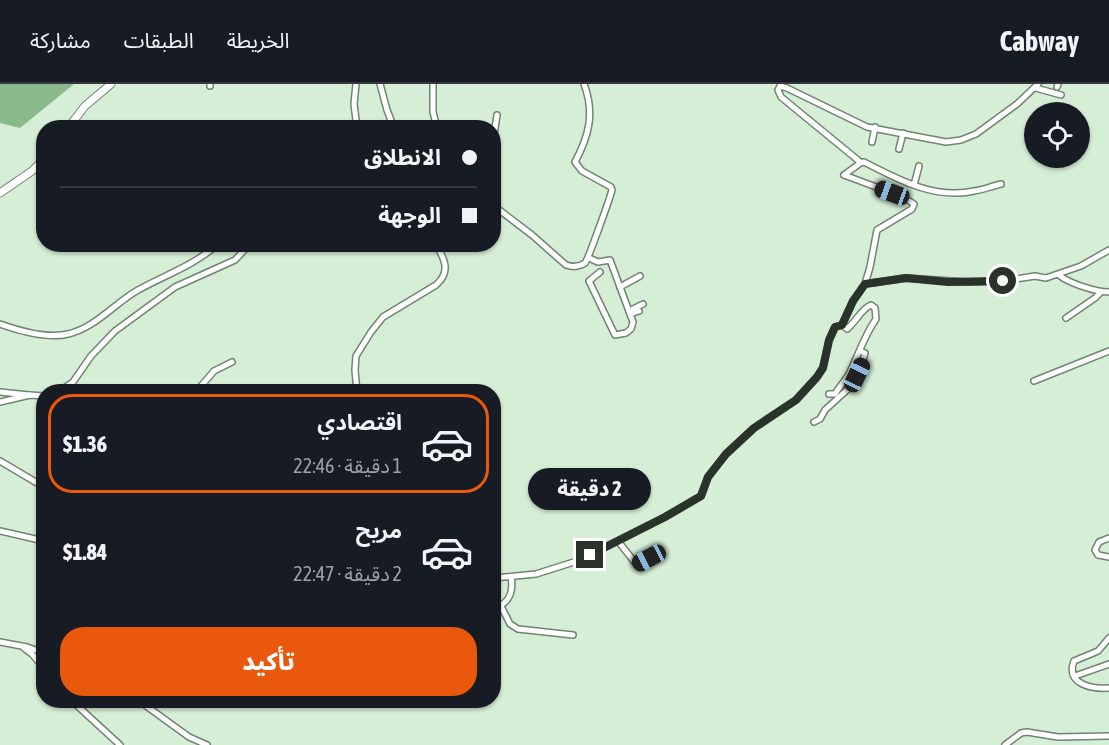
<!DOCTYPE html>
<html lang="ar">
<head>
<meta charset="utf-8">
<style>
  :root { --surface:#171b24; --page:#20242c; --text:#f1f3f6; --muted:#9ea1a6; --line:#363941; --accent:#ea580c }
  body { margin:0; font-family:"Asap Condensed","Noto Sans Arabic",sans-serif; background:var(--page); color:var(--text); direction:rtl; height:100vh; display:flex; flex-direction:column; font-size:22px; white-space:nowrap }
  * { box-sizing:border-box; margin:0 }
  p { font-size:20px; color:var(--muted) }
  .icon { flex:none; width:33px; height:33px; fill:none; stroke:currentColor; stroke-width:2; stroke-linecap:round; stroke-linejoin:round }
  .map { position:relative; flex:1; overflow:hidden; direction:ltr }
  .details { position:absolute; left:36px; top:300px; width:465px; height:324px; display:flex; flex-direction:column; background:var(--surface); border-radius:24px; box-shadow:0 2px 4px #0004; direction:rtl }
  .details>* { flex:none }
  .banner { position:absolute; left:36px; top:36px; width:465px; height:132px; border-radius:24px; box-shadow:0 2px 4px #0004; direction:rtl; display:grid; align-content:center; height:132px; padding:0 24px; background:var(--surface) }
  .fabs { position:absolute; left:1024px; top:18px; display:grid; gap:12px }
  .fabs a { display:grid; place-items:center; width:66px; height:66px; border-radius:50%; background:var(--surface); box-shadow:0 2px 4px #0004; font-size:30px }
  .end { position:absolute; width:27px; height:27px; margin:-14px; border:8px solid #2a332a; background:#fff; box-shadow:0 0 0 3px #fff }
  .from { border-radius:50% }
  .bubble { position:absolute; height:42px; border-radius:21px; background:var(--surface); box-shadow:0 2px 4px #0004; font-size:20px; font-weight:800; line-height:42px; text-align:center; direction:rtl }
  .car { position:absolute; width:18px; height:36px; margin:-18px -9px; border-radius:8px; box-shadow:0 0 4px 2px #0007; background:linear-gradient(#222 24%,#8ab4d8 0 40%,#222 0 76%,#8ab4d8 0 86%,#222 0) }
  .banner b { display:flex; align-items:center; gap:21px; height:57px; font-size:22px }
  .banner b+b { border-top:2px solid var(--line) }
  .banner i { width:15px; height:15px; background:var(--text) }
  ul { padding:10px 0 0; list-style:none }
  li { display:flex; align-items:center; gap:18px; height:99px; margin:0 12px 9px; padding:0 12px; border:3px solid transparent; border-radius:24px }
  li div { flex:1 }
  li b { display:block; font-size:22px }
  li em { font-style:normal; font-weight:800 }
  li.selected { border-color:var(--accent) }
  li>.icon { width:54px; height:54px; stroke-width:1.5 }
  .button { display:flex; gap:12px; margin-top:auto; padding:12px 24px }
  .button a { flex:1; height:69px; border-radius:24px; background:var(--accent); color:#fff; font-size:24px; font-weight:800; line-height:69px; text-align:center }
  header { display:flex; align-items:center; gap:36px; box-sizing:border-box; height:84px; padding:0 30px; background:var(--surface); border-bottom:2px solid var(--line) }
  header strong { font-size:28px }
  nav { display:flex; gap:33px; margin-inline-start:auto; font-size:21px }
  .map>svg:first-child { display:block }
  .forest { fill:#8ab98c }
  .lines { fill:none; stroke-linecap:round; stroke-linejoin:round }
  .minor-casing { stroke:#6f8570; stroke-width:8 }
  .tertiary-casing { stroke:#6f8570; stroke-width:9 }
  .minor { stroke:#fff; stroke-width:5 }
  .tertiary { stroke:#fff; stroke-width:7 }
  .route { stroke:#2a332a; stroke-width:8 }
</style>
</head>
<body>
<header>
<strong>Cabway</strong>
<nav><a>الخريطة</a><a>الطبقات</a><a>مشاركة</a></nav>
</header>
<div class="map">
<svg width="1109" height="661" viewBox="0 0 1109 661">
  <rect width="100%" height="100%" fill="#d6eed6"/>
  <polygon class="forest" points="0,0 74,0 20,44 0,39"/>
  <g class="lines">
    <defs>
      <g id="minor">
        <polyline points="356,0 354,20 357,44"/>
        <polyline points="380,0 387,26 394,44"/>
        <polyline points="433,0 433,28 437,44"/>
        <polyline points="210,2 210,0"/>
        <polyline points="1057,3 1058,0"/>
        <polyline points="1036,4 1061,11"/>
        <polyline points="494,51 497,31"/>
        <polyline points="872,58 875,43"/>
        <polyline points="899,65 903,49"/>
        <path d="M 860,79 L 864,78 C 897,95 935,116 974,107 C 983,106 992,102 1001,100"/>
        <polyline points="844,91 859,80 859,77 781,13 778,6 780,2 787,4 867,43 946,58 961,56 976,50 1017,20 1038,0"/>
        <polyline points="844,91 903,113 914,120 912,125 877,146 870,183 865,200"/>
        <polyline points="914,101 919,82"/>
        <path d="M 494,122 L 532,151 L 566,181 C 572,183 579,183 585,179 C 588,176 610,114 612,106 L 611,103 L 582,87 L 575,78 C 589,52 595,29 584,0"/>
        <polyline points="589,174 598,178 610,176 633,238 631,245 626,249 615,251 589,197 600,188"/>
        <path d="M 1059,191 C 1068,199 1096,208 1109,208"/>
        <polyline points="620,203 640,192"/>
        <polyline points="629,227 643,220"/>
        <polyline points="630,230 639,227"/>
        <polyline points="1066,234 1095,214 1101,208"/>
        <path d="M 0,240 C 20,247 47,255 68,250 C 95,244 115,219 138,206 C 165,191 195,181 218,160"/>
        <polyline points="1034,297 1109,267"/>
        <polyline points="0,308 29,311"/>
        <polyline points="58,308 73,298 91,272 115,247 175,203 235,176 250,160"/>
        <polyline points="196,308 214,287 232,278"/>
        <path d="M 357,308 L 355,286 L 356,272 L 371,248 L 383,233 L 436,201 C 451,188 445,176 436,160"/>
        <path d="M 829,310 L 835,310 C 839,303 845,297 849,290 C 858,272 864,252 876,235 L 875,224 L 871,221 C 861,225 856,238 847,245 L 842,241"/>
        <polyline points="0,318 30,311 44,312"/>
        <polyline points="814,338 820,335 825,326 848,305 862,279 865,269 860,267"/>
        <polyline points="0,377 44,403"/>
        <polyline points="0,447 44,457"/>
        <polyline points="1109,454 1099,458 1095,466 1098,471 1109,473"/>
        <polyline points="618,457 636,480 649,474"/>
        <polyline points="494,494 536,490 577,477 665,433 701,412 708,393 726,370 754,344 796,316 817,293 823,283 829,257 835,243 842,241 853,217 865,200 906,194 967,198 1003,197 1035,192 1046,194 1081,182 1109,166"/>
        <polyline points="501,522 510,540 518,545 573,551"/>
        <path d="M 494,525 C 509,519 514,509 511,493"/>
        <path d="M 1109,554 L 1098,567 L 1074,577 C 1065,601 1093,605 1109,604"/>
        <polyline points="0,558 27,563 44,569"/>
        <polyline points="24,564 32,570 44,584"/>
        <polyline points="1075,592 1109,580"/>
        <polyline points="71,616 120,661"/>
        <polyline points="138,616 189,653 207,661"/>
        <polyline points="1005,661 1021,649 1027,648 1058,653 1109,652"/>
      </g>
      <g id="tertiary">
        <polyline points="68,44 85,22 111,0"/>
        <polyline points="0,109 32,87 44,75"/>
      </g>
    </defs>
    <use href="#minor" class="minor-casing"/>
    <use href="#tertiary" class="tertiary-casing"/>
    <use href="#minor" class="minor"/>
    <use href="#tertiary" class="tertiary"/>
  </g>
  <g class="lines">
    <polyline class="route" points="590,471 665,433 701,412 708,393 726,370 754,344 796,316 817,293 823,284 829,256 835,243 842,241 853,217 865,200 906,194 948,198 1003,197"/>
  </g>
</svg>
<div class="fabs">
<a><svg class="icon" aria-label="locate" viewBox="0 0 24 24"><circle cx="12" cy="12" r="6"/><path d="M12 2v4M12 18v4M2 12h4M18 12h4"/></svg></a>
</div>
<i class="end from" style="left:1003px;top:197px"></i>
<i class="end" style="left:590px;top:471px"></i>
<div class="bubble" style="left:528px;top:384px;width:123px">2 دقيقة</div>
<i class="car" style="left:892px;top:109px;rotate:290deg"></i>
<i class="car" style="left:857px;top:291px;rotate:25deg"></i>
<i class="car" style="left:649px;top:474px;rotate:242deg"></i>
<div class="banner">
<b><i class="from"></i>الانطلاق</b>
<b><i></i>الوجهة</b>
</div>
<section class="details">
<ul>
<li class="selected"><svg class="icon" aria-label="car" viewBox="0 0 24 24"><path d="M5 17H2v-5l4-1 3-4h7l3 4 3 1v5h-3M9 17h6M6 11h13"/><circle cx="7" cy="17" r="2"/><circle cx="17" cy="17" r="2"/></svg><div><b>اقتصادي</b><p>1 دقيقة · 22:46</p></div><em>$1.36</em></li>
<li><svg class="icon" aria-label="car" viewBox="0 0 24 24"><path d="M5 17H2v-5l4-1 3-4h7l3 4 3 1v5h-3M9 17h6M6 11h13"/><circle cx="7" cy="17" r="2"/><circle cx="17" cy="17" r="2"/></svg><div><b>مريح</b><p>2 دقيقة · 22:47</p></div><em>$1.84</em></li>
</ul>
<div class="button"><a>تأكيد</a></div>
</section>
</div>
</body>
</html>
